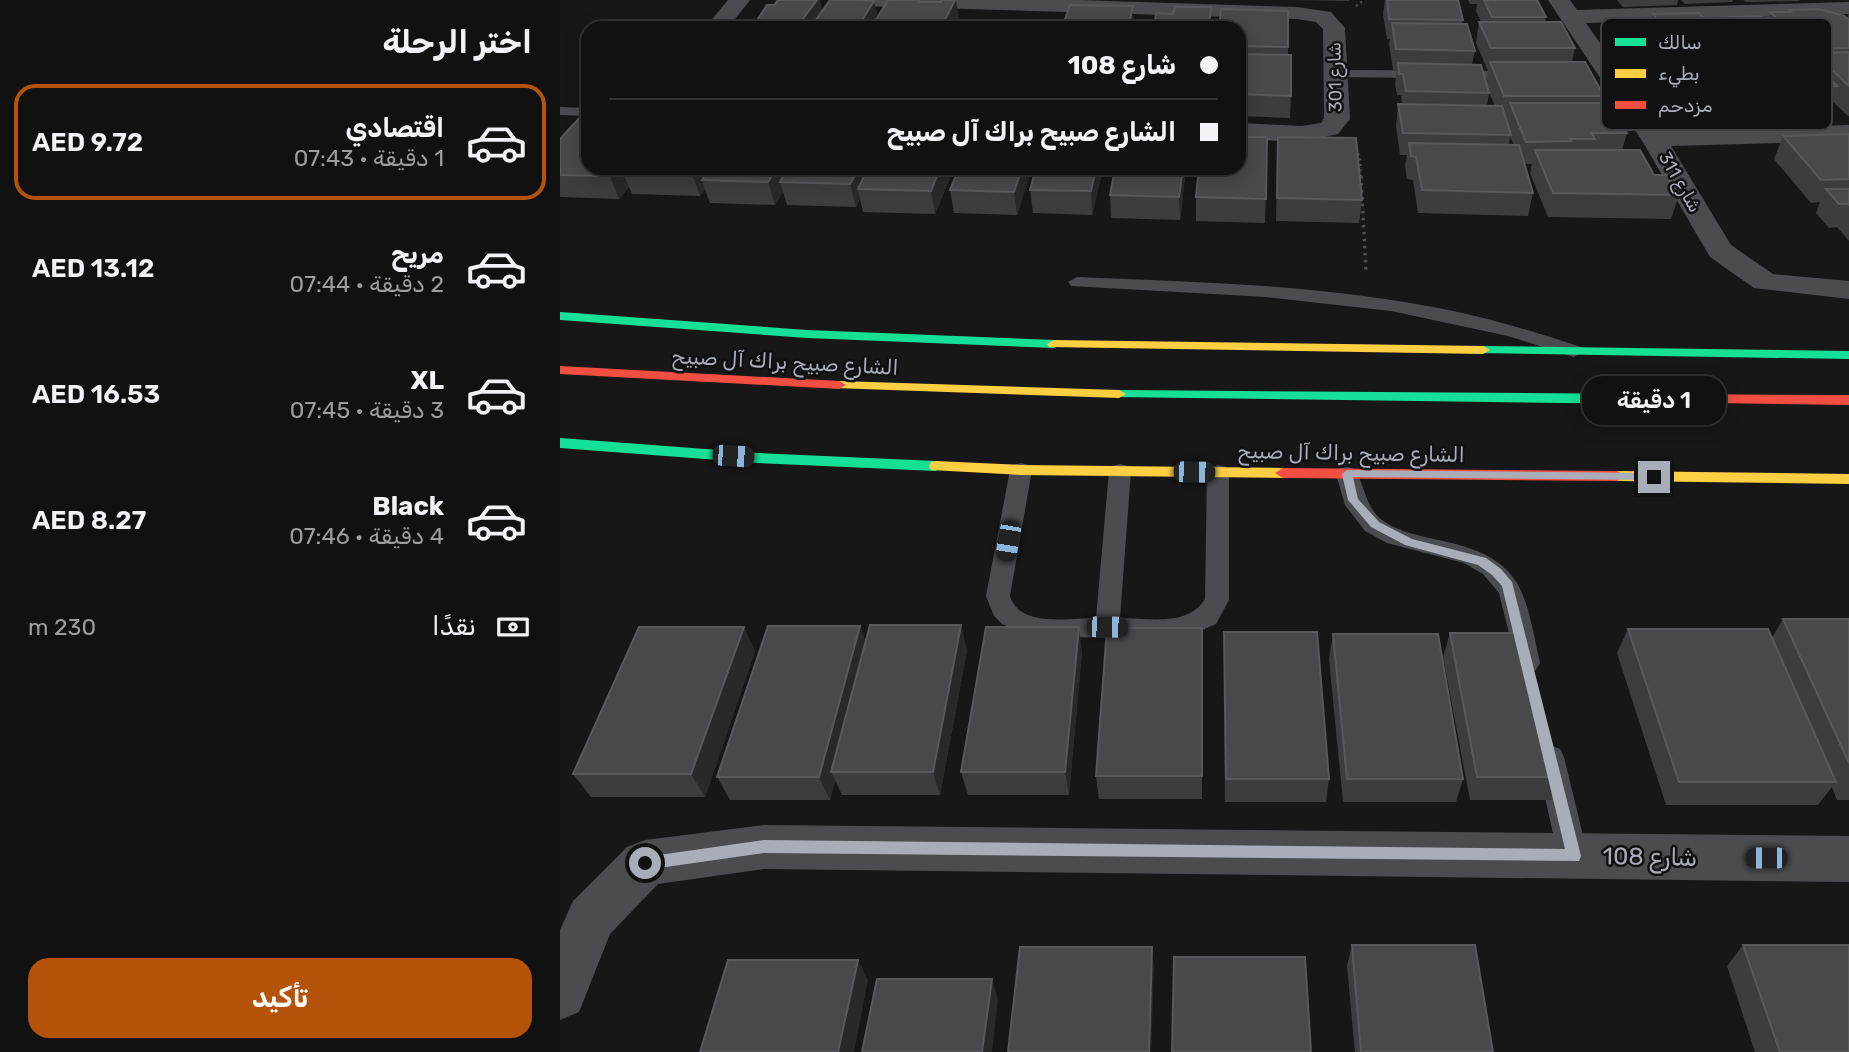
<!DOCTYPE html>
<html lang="ar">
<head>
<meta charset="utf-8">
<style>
  :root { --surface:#111; --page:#1e1f1f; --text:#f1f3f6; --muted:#9c9d9f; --line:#303131; --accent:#b45309 }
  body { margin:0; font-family:Rubik,Cairo,sans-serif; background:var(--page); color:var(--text); direction:rtl; height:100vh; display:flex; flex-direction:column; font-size:26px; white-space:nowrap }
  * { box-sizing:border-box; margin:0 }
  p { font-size:23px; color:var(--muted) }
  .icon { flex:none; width:38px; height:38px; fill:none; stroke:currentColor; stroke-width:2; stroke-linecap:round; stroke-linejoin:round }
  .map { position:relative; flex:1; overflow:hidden; direction:ltr }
  .drawer { display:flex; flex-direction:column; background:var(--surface); width:560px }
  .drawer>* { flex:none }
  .banner { position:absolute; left:21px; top:21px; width:665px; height:154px; border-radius:21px; box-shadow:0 4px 18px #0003,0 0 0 2px var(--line); direction:rtl; display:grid; align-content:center; height:154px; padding:0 28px; background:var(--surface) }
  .end { position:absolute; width:32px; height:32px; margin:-16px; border:9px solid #a8adb8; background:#111; box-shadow:0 0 0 4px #111 }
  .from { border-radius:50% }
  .bubble { position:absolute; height:49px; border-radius:21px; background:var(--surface); box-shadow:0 4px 18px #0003,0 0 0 2px var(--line); font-size:23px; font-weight:600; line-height:49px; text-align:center; direction:rtl }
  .car { position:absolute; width:21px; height:42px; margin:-21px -10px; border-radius:9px; box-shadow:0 0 5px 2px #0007; background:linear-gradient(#222 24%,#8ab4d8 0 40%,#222 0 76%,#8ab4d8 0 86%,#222 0) }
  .banner b { display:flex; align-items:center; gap:24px; height:66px; font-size:26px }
  .banner b+b { border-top:2px solid var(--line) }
  .banner i { width:18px; height:18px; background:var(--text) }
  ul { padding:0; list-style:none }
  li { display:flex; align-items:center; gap:21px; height:116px; margin:0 14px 10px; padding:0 14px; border:4px solid transparent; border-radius:21px }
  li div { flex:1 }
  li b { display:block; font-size:26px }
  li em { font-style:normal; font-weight:600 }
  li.selected { border-color:var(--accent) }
  li>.icon { width:63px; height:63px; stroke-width:1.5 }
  h2 { padding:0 28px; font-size:32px; line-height:84px }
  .pay { display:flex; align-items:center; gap:18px; height:77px; padding:0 28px; font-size:26px }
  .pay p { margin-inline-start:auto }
  .cta { display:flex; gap:14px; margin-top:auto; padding:14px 28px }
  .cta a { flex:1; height:80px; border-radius:21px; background:var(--accent); color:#fff; font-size:28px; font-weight:600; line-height:80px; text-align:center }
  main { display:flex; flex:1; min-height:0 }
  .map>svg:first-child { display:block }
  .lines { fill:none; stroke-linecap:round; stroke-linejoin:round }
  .path-far1 { stroke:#4d4e52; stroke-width:2.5; stroke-dasharray:2 3.5; stroke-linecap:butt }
  .path { stroke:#4d4e52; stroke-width:3.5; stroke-dasharray:2.5 4.5; stroke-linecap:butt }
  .lane { fill:#4b4c50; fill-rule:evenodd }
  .street { fill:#4b4c50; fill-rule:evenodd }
  .fast { fill:#16e098; fill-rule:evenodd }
  .slow { fill:#ffcf43; fill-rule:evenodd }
  .jam { fill:#f24e42; fill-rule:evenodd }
  .wall { fill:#3d3d3f; fill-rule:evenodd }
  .shaded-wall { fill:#29292a }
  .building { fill:#49494c; stroke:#58595d; stroke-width:2 }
  .route { fill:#a8adb8 }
  .labels { text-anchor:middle; stroke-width:5; stroke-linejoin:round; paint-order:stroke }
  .far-street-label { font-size:18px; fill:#a8adb8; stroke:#111113 }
  .street-label { font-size:21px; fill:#a8adb8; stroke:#111113 }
  .near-street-label { font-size:24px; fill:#a8adb8; stroke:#111113 }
  .key { fill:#111113; stroke:#3e4045; stroke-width:2 }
  .key-label { font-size:19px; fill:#a8adb8 }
</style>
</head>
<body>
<main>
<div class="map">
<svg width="1289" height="1052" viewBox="0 0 1289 1052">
  <rect width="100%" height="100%" fill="#171717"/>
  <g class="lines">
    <g class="path-far1">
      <polyline points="796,6 804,0"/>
      <polyline points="794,150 800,156 801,177"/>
    </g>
    <polyline class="path" points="801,176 806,272"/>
    <g class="lane">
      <polygon points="776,70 957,71 964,75 957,79 771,77 769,74"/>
      <polygon points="0,107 28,108 28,116 0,115"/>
      <path d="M 517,277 C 642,282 769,285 893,311 C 936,320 979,333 1021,347 L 1024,351 L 1014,357 L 948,336 L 831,311 L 706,297 L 511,286 L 508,282 Z"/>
      <path d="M 461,463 L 469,465 L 472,470 L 450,596 C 459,628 510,618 536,618 L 549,471 L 552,466 L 560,464 L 568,466 L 571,471 L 560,618 C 589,618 628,627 645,599 L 647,472 L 650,467 L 658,465 L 666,467 L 669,472 L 669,600 L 656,624 L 624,638 L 474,637 L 442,624 L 434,616 L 426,596 L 450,470 L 453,465 Z"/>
      <path d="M 787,467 L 795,469 C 805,486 805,507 822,520 C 840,533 862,536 883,541 C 964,559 964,590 980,663 L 976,670 L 967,673 L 958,670 L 939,593 L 923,574 L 904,563 L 827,543 L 805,531 L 785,505 L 776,474 L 779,469 Z"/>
      <polygon points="990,745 1000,749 1004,757 1028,856 1023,866 1013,869 1003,866 998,856 976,757 980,749"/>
    </g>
    <g class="street">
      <polygon points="168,0 190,0 168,28 145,28"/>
      <polygon points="293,0 518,0 737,7 771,12 785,28 790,119 778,134 742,142 679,139 679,123 742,126 761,123 764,118 763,29 756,22 737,19 304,6 297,4"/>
      <polygon points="988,0 1010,0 1017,10 1289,2 1289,14 1026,23 1101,131 1289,125 1289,141 1111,146 1171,245 1213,274 1289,281 1289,299 1194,288 1150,257 1081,139"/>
      <polygon points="204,825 1289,836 1289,882 204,869 98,884 50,934 19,1012 0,1020 0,930 13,901 67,847 85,840"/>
    </g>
    <g class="fast">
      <polygon points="0,312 247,330 494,340 501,344 494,348 247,338 0,320"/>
      <polygon points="923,346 1289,351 1289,359 918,353 918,347"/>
      <polygon points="559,390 1086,394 1093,399 1086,404 554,397 552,394 554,391"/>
      <polygon points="0,438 198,453 376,461 383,466 376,471 198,463 0,448"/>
    </g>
    <g class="slow">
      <polygon points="494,340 923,346 930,350 923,354 489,347 487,344"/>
      <polygon points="279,381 559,390 566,394 559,398 274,388 272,385"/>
      <polygon points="376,461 461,465 723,468 731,473 723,478 461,475 371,470 369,466 371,462"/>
      <polygon points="1057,471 1289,474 1289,484 1057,481 1049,476"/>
    </g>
    <g class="jam">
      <polygon points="0,366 279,381 286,385 279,389 0,374"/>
      <polygon points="1086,394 1289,395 1289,405 1081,402 1079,399 1081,396"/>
      <polygon points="723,468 1057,471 1065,476 1057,481 723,478 715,473"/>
    </g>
  </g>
  <g class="wall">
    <polygon points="737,0 789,0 789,1"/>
    <path d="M 825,0 L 898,0 L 903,20 L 902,24 L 915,51 L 912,64 L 926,82 L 928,69 L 927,69 L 916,43 L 919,22 L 921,22 L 916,11 L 917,4 L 910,4 L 908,0 L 977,0 L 986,17 L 985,22 L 1015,48 L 1012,62 L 1044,96 L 1042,103 L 1067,133 L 1062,150 L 1119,195 L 1111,219 L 988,217 L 970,173 L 972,164 L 965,164 L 973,193 L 968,216 L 858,213 L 853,180 L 847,179 L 845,165 L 847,155 L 840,155 L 836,126 L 838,104 L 842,104 L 841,95 L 837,95 L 835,84 L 837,70 L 833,70 L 829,44 L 830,39 L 827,39 L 823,14 ZM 928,90 L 935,106 L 927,106 L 929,93 ZM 950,137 L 954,145 L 949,145 Z"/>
    <polygon points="1057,0 1118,0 1117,5 1063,7"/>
    <polygon points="1121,0 1173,0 1172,2 1125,4"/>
    <polygon points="1183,0 1240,0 1239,1 1186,2"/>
    <polygon points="1229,10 1287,18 1289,12 1289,116 1288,116 1271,100 1268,108 1217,109 1213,121 1169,122 1157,108 1150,108 1129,80 1131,74 1120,75 1087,35 1093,14 1152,27 1155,18 1207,23 1210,12 1228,12"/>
    <polygon points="679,28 728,47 728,55 731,96 730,118 679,116"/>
    <polygon points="1289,134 1289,241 1277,227 1269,228 1256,213 1260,202 1251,203 1214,159 1223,136"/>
    <polygon points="707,137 705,223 636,221 636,197"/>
    <polygon points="718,137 802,200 799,223 716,221"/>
    <polygon points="0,139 28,168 394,168 375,214 303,212 300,199 296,207 227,205 223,192 215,205 150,203 145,189 140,196 72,194 69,187 59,199 0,197"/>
    <polygon points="472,168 457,215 394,213 390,190"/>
    <polygon points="543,168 532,215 473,213 470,190"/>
    <polygon points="626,168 620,220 551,218 550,195"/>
    <polygon points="1223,619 1289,619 1289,800 1277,800 1272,787 1258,805 1106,805 1057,653 1068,629 1212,638"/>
    <polygon points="642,628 642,799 539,799 536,776"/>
    <polygon points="664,632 769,779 766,802 665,802"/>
    <polygon points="890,633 1000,777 991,800 910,800 883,657"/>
    <polygon points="773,634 903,779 896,802 783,802 769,659"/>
    <polygon points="306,642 407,650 380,795 282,795 275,780 270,800 170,800 157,777"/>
    <polygon points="195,651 145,797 31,797 13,774"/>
    <polygon points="522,651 509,795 408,795 401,772"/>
    <polygon points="792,945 933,1052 795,1052 787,966"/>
    <polygon points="1183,945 1289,1052 1195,1052 1167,966"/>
  </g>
  <g class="shaded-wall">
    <polygon points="257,0 260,0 264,17 256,28 236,28"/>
    <polygon points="395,0 396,0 399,19 395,28 381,28"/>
    <polygon points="314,1 319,21 314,28 297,28"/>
    <polygon points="573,6 573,28 568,28"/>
    <polygon points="56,168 84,168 62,171 69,187 59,199 50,176"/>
    <polygon points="136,168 160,168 142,180 145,189 140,196 132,173"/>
    <polygon points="217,168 237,168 220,182 223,192 215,205 208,182"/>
    <polygon points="299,168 316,168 298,189 300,199 296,207 290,184"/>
    <polygon points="380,168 394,168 375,214 371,191"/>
    <polygon points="462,168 472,168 457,215 454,192"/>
    <polygon points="536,168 543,168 532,215 531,191"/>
    <polygon points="623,168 626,168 620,220 619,197"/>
    <polygon points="401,625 407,650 380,795 373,772"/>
    <polygon points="300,626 309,650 271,772 275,780 270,800 259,777"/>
    <polygon points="184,627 195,651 145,797 131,774"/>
    <polygon points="519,627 522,651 509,795 505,772"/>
    <polygon points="592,947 594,968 591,1052 589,1052"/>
    <polygon points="298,960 308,980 294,1052 278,1052"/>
    <polygon points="432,979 438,999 432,1052 422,1052"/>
  </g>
  <g class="building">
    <polygon points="218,0 257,0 236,28 192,28 207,5 214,5"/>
    <polygon points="270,0 301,0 314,1 297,28 250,28"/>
    <polygon points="328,0 359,0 358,2 381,2 382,0 395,0 381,28 311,28"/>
    <polygon points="827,0 898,0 903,20 829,19"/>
    <polygon points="924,0 977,0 986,17 932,17"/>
    <polygon points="510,5 573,6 568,28 502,28"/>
    <polygon points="615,7 651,7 649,28 576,28 578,20 595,21 596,13 613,14"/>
    <polygon points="661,9 728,11 728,47 679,46 679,28 659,28"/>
    <polygon points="1259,9 1284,16 1289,20 1289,48 1249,49 1210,12 1231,12 1229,10"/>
    <polygon points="1139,13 1176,52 1127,53 1093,14"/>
    <polygon points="1200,16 1234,50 1187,51 1155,18"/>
    <polygon points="919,22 1001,22 1015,48 931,48"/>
    <polygon points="832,23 907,24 915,51 836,49"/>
    <polygon points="1289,52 1289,86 1254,53"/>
    <polygon points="679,54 731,55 731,96 679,94"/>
    <polygon points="1247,57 1277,86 1224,88 1196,58"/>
    <polygon points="930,62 1025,62 1044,96 944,96"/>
    <polygon points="838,63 921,65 929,93 846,91 843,74 839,74"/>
    <polygon points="950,103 1050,103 1067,133 1032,133 1035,139 1010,139 1011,141 966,142"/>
    <polygon points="838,104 942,106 951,135 843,133"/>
    <polygon points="24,113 28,113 28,168 56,168 50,176 0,175 0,139"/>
    <polygon points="1289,134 1289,179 1261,180 1223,136"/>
    <polygon points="679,137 707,137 706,199 636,197 639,168 679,168"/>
    <polygon points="718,137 796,138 802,200 717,198"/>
    <polygon points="849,143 959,145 973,193 862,190 856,157 851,156"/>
    <polygon points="975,150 1080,150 1094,175 1107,175 1119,195 993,193"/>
    <polygon points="65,168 136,168 132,173 62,171"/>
    <polygon points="150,168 217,168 208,182 142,180"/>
    <polygon points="228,168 299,168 290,184 220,182"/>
    <polygon points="308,168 380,168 371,191 298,189"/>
    <polygon points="399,168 462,168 454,192 390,190"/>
    <polygon points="476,168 536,168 531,191 470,190"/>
    <polygon points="555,168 623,168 619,197 550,195"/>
    <polygon points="1266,189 1289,189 1289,205 1288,204 1279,204"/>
    <polygon points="1223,619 1289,619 1289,763"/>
    <polygon points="310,625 401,625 373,772 271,772"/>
    <polygon points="208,626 300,626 259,777 157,777"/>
    <polygon points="79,627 184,627 131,774 13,774"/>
    <polygon points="426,627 519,627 505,772 401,772"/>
    <polygon points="547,628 642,628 642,776 536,776"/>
    <polygon points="1068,629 1208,629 1276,782 1119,782"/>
    <polygon points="664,632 757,632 769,779 666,779"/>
    <polygon points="890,633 963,633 1000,777 917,777"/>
    <polygon points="773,634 878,634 903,779 787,779"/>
    <polygon points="792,945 915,945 933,1052 801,1052"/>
    <polygon points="1183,945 1289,945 1289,1052 1220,1052"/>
    <polygon points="460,947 592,947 589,1052 448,1052"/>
    <polygon points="614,957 745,957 751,1052 612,1052"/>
    <polygon points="168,960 298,960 278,1052 140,1052"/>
    <polygon points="317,979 432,979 422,1052 302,1052"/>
  </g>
  <polygon class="route" points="787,470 1094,473 1099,477 1094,480 793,477 798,499 819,522 852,539 926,558 941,569 952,582 1021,856 1019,861 204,853 85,870 80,868 78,863 80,859 85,857 204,840 1005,849 942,586 932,575 918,565 845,545 811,527 788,500 782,474"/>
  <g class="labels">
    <g class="far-street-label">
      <text transform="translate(775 77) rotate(-91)" y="6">شارع 301</text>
      <text transform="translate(1120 182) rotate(60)" y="6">شارع 311</text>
    </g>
    <g class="street-label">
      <text transform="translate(225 362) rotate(3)" y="7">الشارع صبيح براك آل صبيح</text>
      <text transform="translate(791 453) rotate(1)" y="7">الشارع صبيح براك آل صبيح</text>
    </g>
    <g class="near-street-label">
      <text transform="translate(1090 857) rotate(1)" y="8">شارع 108</text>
    </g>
  </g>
  <rect x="1041" y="18" width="231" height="112" rx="10" class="key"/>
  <rect x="1055" y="38" width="31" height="8" fill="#16e098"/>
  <rect x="1055" y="69" width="31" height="9" fill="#ffcf43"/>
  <rect x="1055" y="101" width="31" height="8" fill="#f24e42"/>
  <g class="key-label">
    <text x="1098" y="49">سالك</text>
    <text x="1098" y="80">بطيء</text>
    <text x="1098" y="112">مزدحم</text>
  </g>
</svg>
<i class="end from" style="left:85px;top:863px"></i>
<i class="end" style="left:1094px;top:477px"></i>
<div class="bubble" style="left:1022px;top:376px;width:144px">1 دقيقة</div>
<i class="car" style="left:173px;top:456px;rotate:94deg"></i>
<i class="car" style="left:634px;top:472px;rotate:91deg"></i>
<i class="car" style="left:448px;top:541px;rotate:190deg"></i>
<i class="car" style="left:547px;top:627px;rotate:91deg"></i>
<i class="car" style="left:1206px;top:858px;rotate:270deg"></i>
<div class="banner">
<b><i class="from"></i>شارع 108</b>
<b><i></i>الشارع صبيح براك آل صبيح</b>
</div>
</div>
<section class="drawer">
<h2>اختر الرحلة</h2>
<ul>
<li class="selected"><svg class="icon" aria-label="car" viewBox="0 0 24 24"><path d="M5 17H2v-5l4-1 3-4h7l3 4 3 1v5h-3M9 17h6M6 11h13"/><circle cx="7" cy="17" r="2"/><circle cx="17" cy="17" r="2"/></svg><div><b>اقتصادي</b><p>1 دقيقة · 07:43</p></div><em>AED 9.72</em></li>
<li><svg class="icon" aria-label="car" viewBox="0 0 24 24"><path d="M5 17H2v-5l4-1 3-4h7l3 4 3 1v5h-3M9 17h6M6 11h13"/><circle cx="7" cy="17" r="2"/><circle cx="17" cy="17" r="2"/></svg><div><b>مريح</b><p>2 دقيقة · 07:44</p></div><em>AED 13.12</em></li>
<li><svg class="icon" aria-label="car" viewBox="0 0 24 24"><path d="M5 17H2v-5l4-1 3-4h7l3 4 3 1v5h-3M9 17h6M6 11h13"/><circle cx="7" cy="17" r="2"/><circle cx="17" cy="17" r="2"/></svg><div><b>XL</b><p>3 دقيقة · 07:45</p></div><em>AED 16.53</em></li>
<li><svg class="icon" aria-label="car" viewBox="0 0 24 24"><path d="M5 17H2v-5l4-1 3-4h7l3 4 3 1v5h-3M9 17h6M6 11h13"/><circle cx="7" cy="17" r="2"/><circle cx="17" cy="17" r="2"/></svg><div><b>Black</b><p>4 دقيقة · 07:46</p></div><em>AED 8.27</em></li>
</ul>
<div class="pay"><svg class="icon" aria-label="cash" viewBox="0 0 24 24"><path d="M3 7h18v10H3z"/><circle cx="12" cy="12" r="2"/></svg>نقدًا<p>230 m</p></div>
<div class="cta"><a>تأكيد</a></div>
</section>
</main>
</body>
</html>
